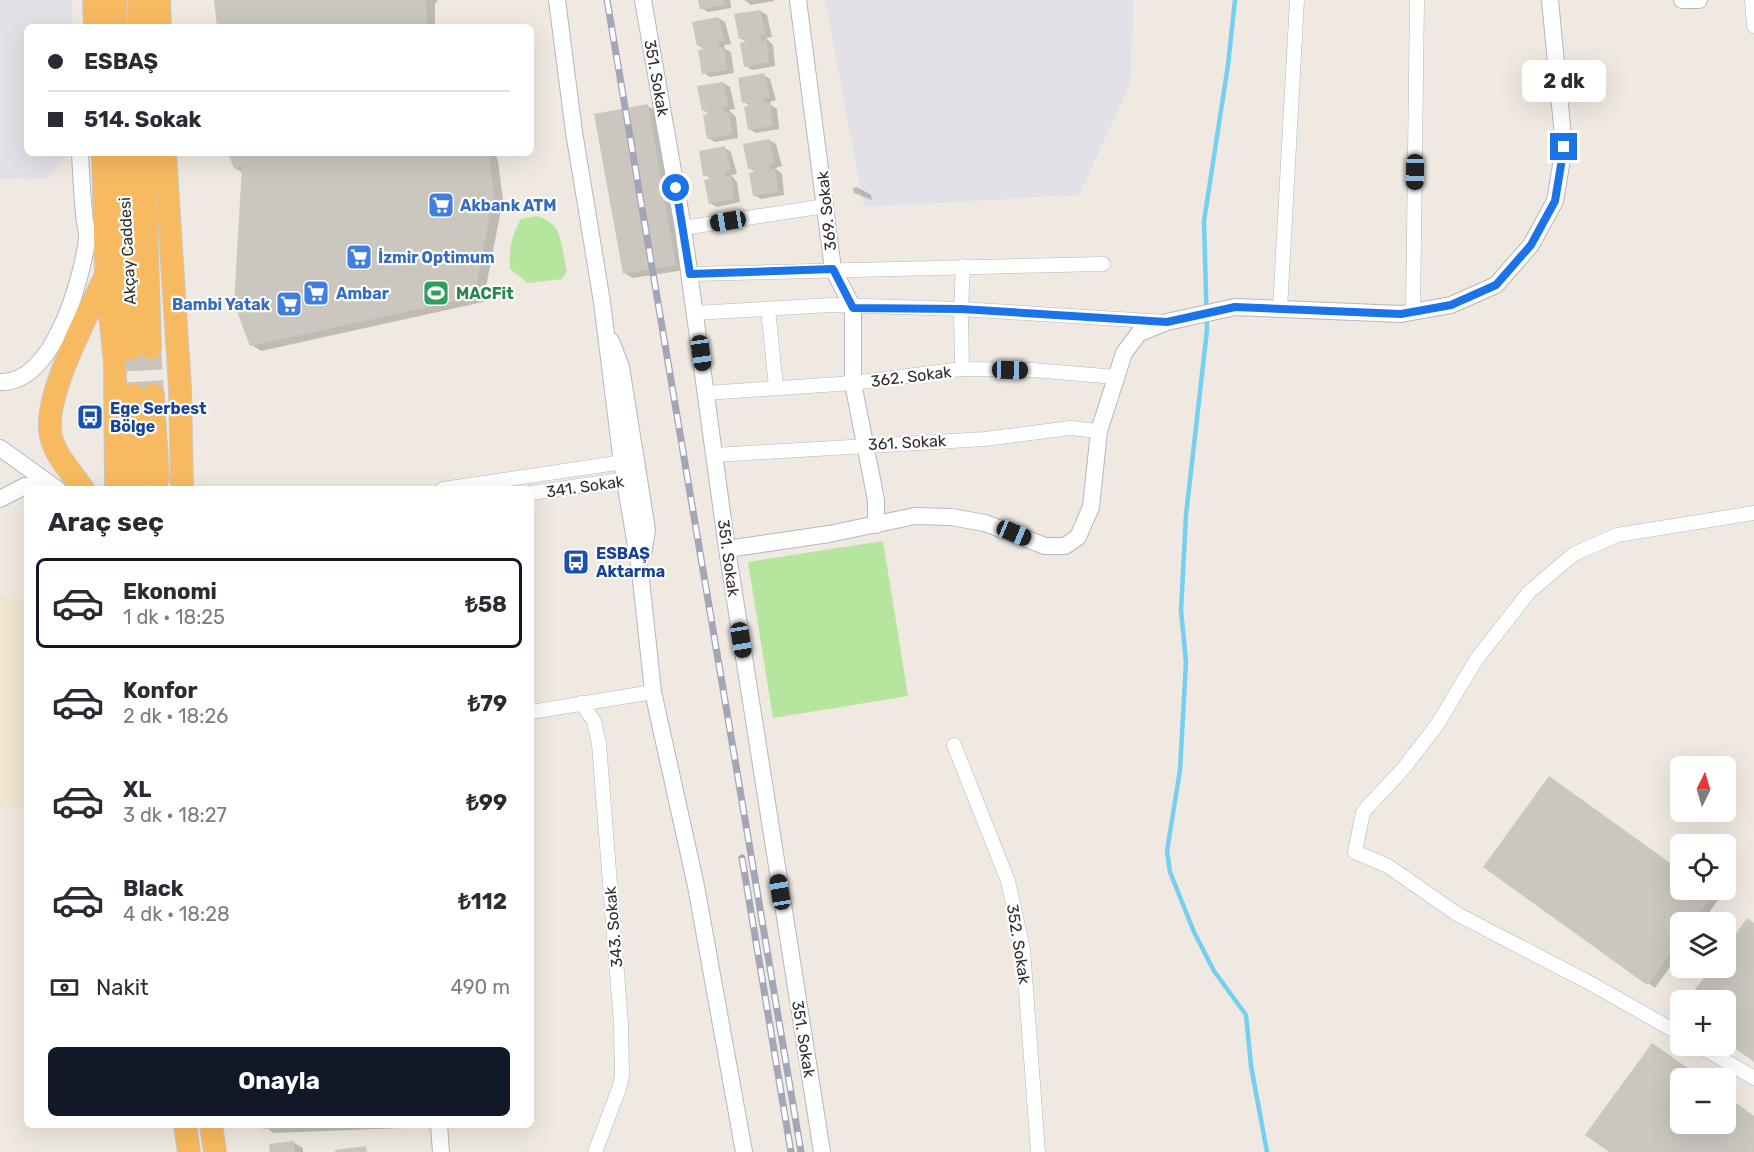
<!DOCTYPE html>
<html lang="tr">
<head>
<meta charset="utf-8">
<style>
  :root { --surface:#fff; --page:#f2f2f3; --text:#2b2b33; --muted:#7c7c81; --line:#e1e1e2; --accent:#111827 }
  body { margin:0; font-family:Rubik,sans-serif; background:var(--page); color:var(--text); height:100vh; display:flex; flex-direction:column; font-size:22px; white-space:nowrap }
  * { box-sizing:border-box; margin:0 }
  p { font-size:20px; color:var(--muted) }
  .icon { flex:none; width:33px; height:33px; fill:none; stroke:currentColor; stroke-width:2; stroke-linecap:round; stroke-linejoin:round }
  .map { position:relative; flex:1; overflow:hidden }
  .side { position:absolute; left:24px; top:486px; width:510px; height:642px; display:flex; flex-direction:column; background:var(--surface); border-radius:9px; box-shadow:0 6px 24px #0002 }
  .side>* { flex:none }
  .guide { position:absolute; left:24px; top:24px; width:510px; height:132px; border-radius:9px; box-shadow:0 6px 24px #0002; display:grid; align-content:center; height:132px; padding:0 24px; background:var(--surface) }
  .needle { width:39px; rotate:5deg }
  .controls { position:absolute; left:1670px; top:756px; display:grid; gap:12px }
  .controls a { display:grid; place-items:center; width:66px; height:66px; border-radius:9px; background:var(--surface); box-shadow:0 6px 24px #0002; font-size:30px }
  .end { position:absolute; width:27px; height:27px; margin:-14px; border:8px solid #1a73e8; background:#fff; box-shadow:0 0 0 3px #fff }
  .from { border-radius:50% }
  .bubble { position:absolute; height:42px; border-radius:9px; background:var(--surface); box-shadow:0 6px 24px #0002; font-size:20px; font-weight:700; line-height:42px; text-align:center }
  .car { position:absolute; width:18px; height:36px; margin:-18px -9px; border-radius:8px; box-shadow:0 0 4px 2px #0007; background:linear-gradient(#222 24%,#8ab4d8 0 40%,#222 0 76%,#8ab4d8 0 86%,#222 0) }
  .guide b { display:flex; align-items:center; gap:21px; height:57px; font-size:22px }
  .guide b+b { border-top:2px solid var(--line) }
  .guide i { width:15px; height:15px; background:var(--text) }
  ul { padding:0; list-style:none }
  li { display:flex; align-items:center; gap:18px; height:90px; margin:0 12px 9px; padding:0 12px; border:3px solid transparent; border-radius:9px }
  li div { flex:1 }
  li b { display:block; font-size:22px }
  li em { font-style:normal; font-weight:700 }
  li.selected { border-color:var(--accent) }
  li>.icon { width:54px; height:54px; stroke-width:1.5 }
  h2 { padding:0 24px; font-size:27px; line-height:72px }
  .pay { display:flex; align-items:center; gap:15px; height:66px; padding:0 24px; font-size:22px }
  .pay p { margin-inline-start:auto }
  .primary-button { display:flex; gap:12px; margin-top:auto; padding:12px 24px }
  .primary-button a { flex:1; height:69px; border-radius:9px; background:var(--accent); color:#fff; font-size:24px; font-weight:700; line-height:69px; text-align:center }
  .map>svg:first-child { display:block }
  .industrial { fill:#e3e1e8 }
  .education { fill:#f0e6d1 }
  .green { fill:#b6e59e }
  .shadow { fill:#0003 }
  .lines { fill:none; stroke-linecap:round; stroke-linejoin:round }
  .stream { stroke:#75cff0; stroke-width:4.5 }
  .building { fill:#cbc7bf }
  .trunk-tunnel { stroke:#c8c4bd; stroke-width:22; stroke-dasharray:22 11; stroke-linecap:butt }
  .minor-casing { stroke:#b4b7c1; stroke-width:15 }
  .tertiary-casing { stroke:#b4b7c1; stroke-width:18 }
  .trunk-casing { stroke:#c9c9c9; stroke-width:24 }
  .minor { stroke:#fff; stroke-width:14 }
  .tertiary { stroke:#fff; stroke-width:16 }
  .trunk { stroke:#f8ba60; stroke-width:22 }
  .rail-casing { stroke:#a3a6b8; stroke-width:7 }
  .rail { stroke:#fff; stroke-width:4.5; stroke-dasharray:14; stroke-linecap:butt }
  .route { stroke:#1a73e8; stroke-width:8 }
  .labels { text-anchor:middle; stroke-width:4.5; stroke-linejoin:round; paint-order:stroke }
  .street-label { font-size:16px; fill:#2e2e2e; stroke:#fff }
  .shop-label { font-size:16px; font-weight:bold; fill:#366cbe; stroke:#fff; text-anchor:start }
  .leisure-label { font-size:16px; font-weight:bold; fill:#27864d; stroke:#fff; text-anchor:start }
  .transit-label { font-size:16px; font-weight:bold; fill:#164399; stroke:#fff; text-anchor:start }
</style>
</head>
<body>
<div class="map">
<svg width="1754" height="1152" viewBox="0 0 1754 1152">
  <rect width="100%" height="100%" fill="#efe9e1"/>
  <g class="industrial">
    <polygon points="0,0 72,0 72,27 27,27 27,153 70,153 46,179 0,179"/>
    <polygon points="825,0 1133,0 1131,82 1079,195 864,207"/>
  </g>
  <polygon class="education" points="0,594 27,602 27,810 0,805"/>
  <g class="green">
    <path d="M 536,216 C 565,223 560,246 567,271 L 562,279 L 528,283 L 510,269 C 509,249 511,237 521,219 Z"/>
    <polygon points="883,541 908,696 773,718 748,562"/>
  </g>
  <g class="shadow">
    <polygon points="216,0 438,0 435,4 435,27 219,27"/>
    <polygon points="699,0 730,0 731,8 708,12 701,8"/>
    <polygon points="744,0 774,0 774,1 751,5"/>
    <polygon points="760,11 767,15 772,37 766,38 773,45 775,66 752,70 746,66 749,43 740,38"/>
    <polygon points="718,18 725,22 731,44 724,45 725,49 731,52 734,73 710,77 704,73 706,50 698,45"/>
    <polygon points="764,75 770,79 776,100 770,102 771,105 777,109 779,129 756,133 749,129 752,107 744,102"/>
    <polygon points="723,83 730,87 735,109 729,110 736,117 738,138 715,142 708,138 712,115 703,110"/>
    <polygon points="647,106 657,111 684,270 633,278 624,273"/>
    <polygon points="769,140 776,144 782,166 775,168 782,174 784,195 761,199 754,195 758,173 749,168"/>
    <polygon points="725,148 731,152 737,174 731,175 737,182 740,202 717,207 710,203 713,180 705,175"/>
    <polygon points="230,153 495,153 498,161 503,200 483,302 261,351 252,345 243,173 235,168"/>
    <polygon points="857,187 871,195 872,200 854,193 853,188"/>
    <polygon points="1485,867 1680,871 1680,890 1706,890 1719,899 1702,922 1680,922 1680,953 1655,988"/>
    <polygon points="1754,924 1754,1060 1725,1039 1725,1000 1689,1000 1713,968 1725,968 1725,951"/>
    <polygon points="1659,1048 1701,1078 1680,1078 1680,1124 1725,1124 1725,1096 1754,1117 1754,1152 1611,1152"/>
    <polygon points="264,1125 429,1125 429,1127 273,1133"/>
    <polygon points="294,1143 303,1148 303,1152 271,1152"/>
  </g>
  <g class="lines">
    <polyline class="stream" points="1235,0 1228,65 1204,221 1207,330 1186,515 1181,610 1186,662 1180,770 1167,851 1170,872 1194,932 1214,971 1246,1015 1251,1066 1267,1152"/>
  </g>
  <g class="building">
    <polygon points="214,0 426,0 427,27 217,27"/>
    <polygon points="698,0 724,0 725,5 700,9"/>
    <polygon points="760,10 766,34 760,35 761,41 766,40 769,62 744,67 740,43 745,42 744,38 739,39 734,14"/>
    <polygon points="718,17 725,41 718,42 719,48 724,47 727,70 702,74 698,50 703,49 702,45 697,46 692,22"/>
    <polygon points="764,73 770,97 764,98 765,104 770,103 773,126 748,130 744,107 748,106 748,102 742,103 738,78"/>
    <polygon points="723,82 729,106 723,107 724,113 729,112 732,134 707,139 703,115 707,114 707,110 702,111 697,86"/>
    <polygon points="648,104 676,265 623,274 594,114"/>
    <polygon points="769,139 775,163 769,164 770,170 775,169 778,192 753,196 749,173 754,172 753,168 748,169 743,144"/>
    <polygon points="725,146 731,170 725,171 726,177 731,176 734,199 709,204 704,180 709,179 709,175 703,176 699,151"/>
    <polygon points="228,153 489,153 494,194 474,297 250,346 234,304 242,166 234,169"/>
    <polygon points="1549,776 1680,870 1680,890 1707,890 1713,894 1692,922 1680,922 1680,940 1647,985 1483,867"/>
    <polygon points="1747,918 1754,923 1754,1062 1725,1041 1725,1000 1687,1000 1711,968 1725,968 1725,949"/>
    <polygon points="1652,1043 1702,1078 1680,1078 1680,1124 1725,1124 1725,1095 1754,1116 1754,1152 1609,1152 1585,1135"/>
    <polygon points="262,1125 306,1125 306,1127 263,1129"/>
    <polygon points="294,1141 295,1152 270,1152 269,1144"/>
    <polygon points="366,1146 367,1152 335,1152 335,1150"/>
  </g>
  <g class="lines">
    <g class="trunk-tunnel">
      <polyline points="150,348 153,395"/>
      <polyline points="131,349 133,395"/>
    </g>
    <defs>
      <g id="minor">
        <polyline points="1752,0 1754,26"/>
        <polyline points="683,228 825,206"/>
        <polyline points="690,274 1103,264"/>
        <polyline points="768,309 776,387"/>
        <polyline points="1280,309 1297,0"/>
        <polyline points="1413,312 1417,0"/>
        <polyline points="695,313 832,305 961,309 1166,322"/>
        <polyline points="962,369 961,309 963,266"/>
        <polyline points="706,393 853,383 962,369 1033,370 1116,377"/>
        <polyline points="714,455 985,439 1070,428 1099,431"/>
        <polyline points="443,489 630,461"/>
        <polyline points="531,493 633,478"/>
        <polyline points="581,703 594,721 599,744 621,1024 622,1076 619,1089 595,1152"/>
        <polyline points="531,712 653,692"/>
        <polyline points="954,745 1008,881 1023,949 1038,1152"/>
        <polyline points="1680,1034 1590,983 1457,914 1388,866 1355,852 1363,812 1403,769 1437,725 1476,660 1529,592 1574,554 1617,535 1754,513"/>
        <polyline points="1700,1046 1754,1078"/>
      </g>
      <g id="tertiary">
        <polyline points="557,0 574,132 602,302 622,463 640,570 653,692 696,886 744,1152"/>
        <polyline points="643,0 683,228 727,549 822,1152"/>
        <polyline points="798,0 833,269 853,308 853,383 876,500 876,525"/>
        <polyline points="1682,0 1699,0"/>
        <polyline points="611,341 621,367 647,530 643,554"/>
        <path d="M 0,382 C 53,384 81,282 87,240 C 88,231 84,222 84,213 C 82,193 81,173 80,153"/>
        <polyline points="0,448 57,489"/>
        <polyline points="0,499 25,486 56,489"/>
        <polyline points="727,549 829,534 915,516 951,517 985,523 1045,546 1065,546 1078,537 1091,507 1099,431 1124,353 1139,333 1167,322 1235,307 1401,314 1451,305 1496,285 1531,245 1555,201 1564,147 1550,0"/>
        <polyline points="439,1125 441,1152"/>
      </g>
      <g id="trunk">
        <polyline points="94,0 95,27"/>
        <polyline points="115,0 116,27"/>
        <polyline points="139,0 139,27"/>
        <polyline points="159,0 160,27"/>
        <polyline points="103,153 106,274 115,363 116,489"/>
        <polyline points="122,153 131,349"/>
        <polyline points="144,153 150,348"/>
        <polyline points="165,153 180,388 182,489"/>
        <polyline points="133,395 138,479"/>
        <polyline points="153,395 158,479"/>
        <path d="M 83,489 C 71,471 52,453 50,430 C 46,391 89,312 106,275"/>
        <polyline points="185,1125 189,1152"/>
        <polyline points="211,1125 215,1152"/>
      </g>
    </defs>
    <use href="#minor" class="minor-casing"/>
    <use href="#tertiary" class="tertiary-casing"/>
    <use href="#trunk" class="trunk-casing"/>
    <use href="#minor" class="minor"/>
    <use href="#tertiary" class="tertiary"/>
    <use href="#trunk" class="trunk"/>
    <defs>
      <g id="rail">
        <polyline points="607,0 801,1152"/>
        <polyline points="742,858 791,1152"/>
      </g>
    </defs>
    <use href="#rail" class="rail-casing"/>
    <use href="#rail" class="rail"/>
  </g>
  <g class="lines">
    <polyline class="route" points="676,188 690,274 833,269 853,308 961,309 1167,322 1235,307 1401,314 1451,305 1496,285 1531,245 1555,201 1564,147"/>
  </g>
  <defs>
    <symbol id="supermarket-square" viewBox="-11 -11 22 22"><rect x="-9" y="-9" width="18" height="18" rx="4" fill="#3f7fe0" stroke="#fff"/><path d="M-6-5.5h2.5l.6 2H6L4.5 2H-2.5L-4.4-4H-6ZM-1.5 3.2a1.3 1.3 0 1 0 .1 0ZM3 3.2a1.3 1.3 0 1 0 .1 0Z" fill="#fff"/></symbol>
    <symbol id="stadium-square" viewBox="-11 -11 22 22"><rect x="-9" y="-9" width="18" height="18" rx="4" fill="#2e9e5b" stroke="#fff"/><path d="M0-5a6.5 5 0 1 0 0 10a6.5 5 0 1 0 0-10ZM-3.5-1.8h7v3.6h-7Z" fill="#fff"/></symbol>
    <symbol id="bus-square" viewBox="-11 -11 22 22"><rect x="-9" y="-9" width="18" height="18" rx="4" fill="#1a4fb4" stroke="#fff"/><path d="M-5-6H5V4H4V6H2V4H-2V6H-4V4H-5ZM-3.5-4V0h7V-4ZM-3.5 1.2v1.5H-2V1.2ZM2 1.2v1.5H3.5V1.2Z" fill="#fff"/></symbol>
  </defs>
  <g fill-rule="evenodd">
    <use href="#supermarket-square" x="426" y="190" width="30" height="30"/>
    <use href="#supermarket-square" x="344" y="242" width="30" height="30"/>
    <use href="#supermarket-square" x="301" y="278" width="30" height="30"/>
    <use href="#stadium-square" x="421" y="278" width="30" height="30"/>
    <use href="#supermarket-square" x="274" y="289" width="30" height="30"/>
    <use href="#bus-square" x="75" y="402" width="30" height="30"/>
    <use href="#bus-square" x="561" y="547" width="30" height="30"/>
  </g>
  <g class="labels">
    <g class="street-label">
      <text transform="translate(657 78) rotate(80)" y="6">351. Sokak</text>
      <text transform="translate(826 211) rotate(-96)" y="6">369. Sokak</text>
      <text transform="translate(127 251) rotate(-93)" y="6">Akçay Caddesi</text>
      <text transform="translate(911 376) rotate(-7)" y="6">362. Sokak</text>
      <text transform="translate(907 442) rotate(-3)" y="6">361. Sokak</text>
      <text transform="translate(585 486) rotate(-8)" y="6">341. Sokak</text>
      <text transform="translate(729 558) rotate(82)" y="6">351. Sokak</text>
      <text transform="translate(613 927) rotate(-95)" y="6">343. Sokak</text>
      <text transform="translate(1019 944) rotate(81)" y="6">352. Sokak</text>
      <text transform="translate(804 1039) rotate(81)" y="6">351. Sokak</text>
    </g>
    <g class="shop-label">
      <text x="460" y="211">Akbank ATM</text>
      <text x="378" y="263">İzmir Optimum</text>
      <text x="336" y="299">Ambar</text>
      <text x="270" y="310" text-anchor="end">Bambi Yatak</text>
    </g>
    <g class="leisure-label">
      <text x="456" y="299">MACFit</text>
    </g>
    <g class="transit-label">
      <text x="110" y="414">Ege Serbest<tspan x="110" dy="18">Bölge</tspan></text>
      <text x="596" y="559">ESBAŞ<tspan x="596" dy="18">Aktarma</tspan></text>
    </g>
  </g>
</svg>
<div class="controls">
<a><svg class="needle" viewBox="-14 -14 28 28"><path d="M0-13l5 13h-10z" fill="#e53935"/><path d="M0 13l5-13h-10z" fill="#7c7c81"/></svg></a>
<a><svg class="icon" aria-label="locate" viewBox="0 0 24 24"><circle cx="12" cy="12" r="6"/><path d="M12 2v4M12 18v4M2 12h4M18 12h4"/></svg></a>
<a><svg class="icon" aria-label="layers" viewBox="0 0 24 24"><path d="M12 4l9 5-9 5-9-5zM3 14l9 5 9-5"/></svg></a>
<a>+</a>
<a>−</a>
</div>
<i class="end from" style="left:676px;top:188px"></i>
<i class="end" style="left:1564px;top:147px"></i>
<div class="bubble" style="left:1522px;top:60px;width:84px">2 dk</div>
<i class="car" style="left:1415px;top:172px;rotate:181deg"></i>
<i class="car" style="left:728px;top:221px;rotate:261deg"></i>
<i class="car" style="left:701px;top:353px;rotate:172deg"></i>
<i class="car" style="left:1010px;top:370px;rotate:91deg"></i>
<i class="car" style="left:1014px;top:533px;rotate:113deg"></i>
<i class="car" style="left:741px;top:640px;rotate:171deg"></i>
<i class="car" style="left:780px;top:892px;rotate:351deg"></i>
<div class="guide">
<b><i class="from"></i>ESBAŞ</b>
<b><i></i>514. Sokak</b>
</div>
<section class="side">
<h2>Araç seç</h2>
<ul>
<li class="selected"><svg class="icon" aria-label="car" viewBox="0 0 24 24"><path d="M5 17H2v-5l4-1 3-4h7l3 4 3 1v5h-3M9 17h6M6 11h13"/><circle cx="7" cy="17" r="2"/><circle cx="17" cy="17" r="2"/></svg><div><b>Ekonomi</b><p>1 dk · 18:25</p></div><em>₺58</em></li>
<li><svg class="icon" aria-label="car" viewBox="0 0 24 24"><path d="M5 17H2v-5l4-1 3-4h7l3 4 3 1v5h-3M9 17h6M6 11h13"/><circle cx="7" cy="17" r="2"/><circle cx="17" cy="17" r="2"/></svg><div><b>Konfor</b><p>2 dk · 18:26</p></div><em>₺79</em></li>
<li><svg class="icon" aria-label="car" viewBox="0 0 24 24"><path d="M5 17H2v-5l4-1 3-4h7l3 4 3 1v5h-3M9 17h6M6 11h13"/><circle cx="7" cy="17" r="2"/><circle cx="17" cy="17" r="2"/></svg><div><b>XL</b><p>3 dk · 18:27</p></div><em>₺99</em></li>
<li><svg class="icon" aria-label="car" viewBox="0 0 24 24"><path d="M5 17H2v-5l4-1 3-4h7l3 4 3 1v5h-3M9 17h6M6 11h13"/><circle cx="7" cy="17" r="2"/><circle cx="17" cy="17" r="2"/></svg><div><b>Black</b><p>4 dk · 18:28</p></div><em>₺112</em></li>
</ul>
<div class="pay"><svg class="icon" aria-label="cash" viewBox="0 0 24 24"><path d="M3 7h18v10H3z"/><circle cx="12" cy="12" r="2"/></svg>Nakit<p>490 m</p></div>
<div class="primary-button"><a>Onayla</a></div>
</section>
</div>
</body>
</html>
